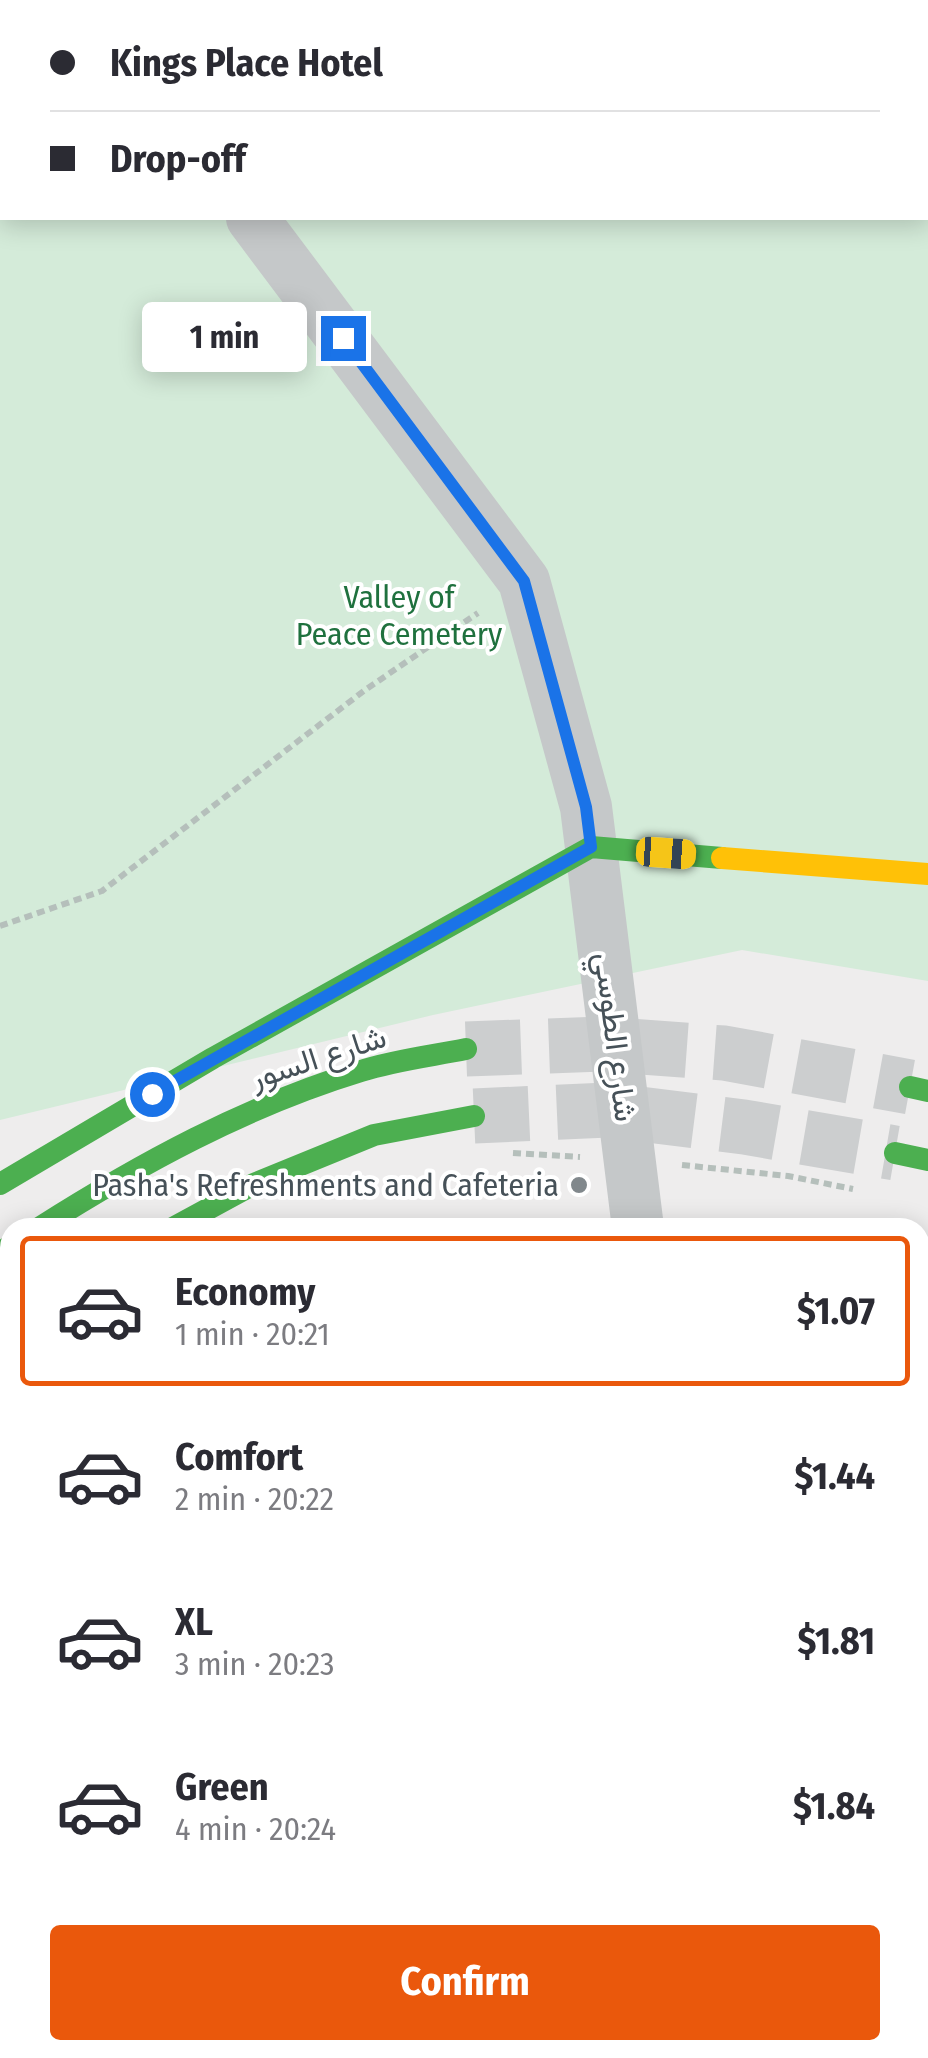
<!DOCTYPE html>
<html lang="en">
<head>
<meta charset="utf-8">
<style>
  :root { --surface:#fff; --page:#f2f2f3; --text:#2b2b33; --muted:#7c7c81; --line:#e1e1e2; --accent:#ea580c }
  body { margin:0; font-family:"Fira Sans Condensed",Vazirmatn,sans-serif; background:var(--page); color:var(--text); height:100vh; display:flex; flex-direction:column; font-size:38px; white-space:nowrap }
  * { box-sizing:border-box; margin:0 }
  p { font-size:32px; color:var(--muted) }
  .icon { flex:none; width:55px; height:55px; fill:none; stroke:currentColor; stroke-width:2; stroke-linecap:round; stroke-linejoin:round }
  .map { position:relative; flex:1; overflow:hidden }
  .drawer { position:absolute; left:0px; top:1218px; width:930px; height:842px; display:flex; flex-direction:column; background:var(--surface); border-radius:30px 30px 0 0; box-shadow:0 5px 25px #0003 }
  .drawer>* { flex:none }
  .hud { position:absolute; left:0px; top:0px; width:930px; height:220px; box-shadow:0 5px 25px #0003; display:grid; align-content:center; height:220px; padding:0 50px; background:var(--surface) }
  .end { position:absolute; width:45px; height:45px; margin:-22px; border:12px solid #1a73e8; background:#fff; box-shadow:0 0 0 5px #fff }
  .from { border-radius:50% }
  .bubble { position:absolute; height:70px; border-radius:10px; background:var(--surface); box-shadow:0 5px 25px #0003; font-size:32px; font-weight:700; line-height:70px; text-align:center }
  .car { position:absolute; width:30px; height:60px; margin:-30px -15px; border-radius:12px; box-shadow:0 0 8px 2px #0007; background:linear-gradient(#f5c518 24%,#345 0 40%,#f5c518 0 76%,#345 0 86%,#f5c518 0) }
  .hud b { display:flex; align-items:center; gap:35px; height:95px; font-size:38px }
  .hud b+b { border-top:2px solid var(--line) }
  .hud i { width:25px; height:25px; background:var(--text) }
  ul { padding:18px 0 0; list-style:none }
  li { display:flex; align-items:center; gap:30px; height:150px; margin:0 20px 15px; padding:0 30px; border:5px solid transparent; border-radius:10px }
  li div { flex:1 }
  li b { display:block; font-size:38px }
  li em { font-style:normal; font-weight:700 }
  li.selected { border-color:var(--accent) }
  li>.icon { width:90px; height:90px; stroke-width:1.5 }
  .primary-button { display:flex; gap:20px; margin-top:auto; padding:20px 50px }
  .primary-button a { flex:1; height:115px; border-radius:10px; background:var(--accent); color:#fff; font-size:40px; font-weight:700; line-height:115px; text-align:center }
  .map>svg:first-child { display:block }
  .green { fill:#d4ebd9; fill-rule:evenodd }
  .lines { fill:none; stroke-linecap:round; stroke-linejoin:round }
  .secondary-tunnel { stroke:#cccecf; stroke-width:55; stroke-dasharray:55 28; stroke-linecap:butt }
  .path { stroke:#b5bfbb; stroke-width:6; stroke-dasharray:8 5; stroke-linecap:butt }
  .street { stroke:#c5c8c9; stroke-width:52 }
  .fast { stroke:#4caf50; stroke-width:22 }
  .slow { stroke:#ffc107; stroke-width:22 }
  .route { stroke:#1a73e8; stroke-width:12 }
  .poi-dot { fill:#81888c; stroke:#fff; stroke-width:4 }
  .labels { text-anchor:middle; stroke-width:8; stroke-linejoin:round; paint-order:stroke }
  .park-label { font-size:32px; fill:#1f713e; stroke:#fff }
  .street-label { font-size:32px; fill:#465158; stroke:#fff }
  .poi-label { font-size:32px; fill:#465158; stroke:#fff; text-anchor:end }
</style>
</head>
<body>
<div class="map">
<svg width="928" height="2058" viewBox="0 0 928 2058">
  <rect width="100%" height="100%" fill="#eeeded"/>
  <path class="green" d="M 0,0 L 928,0 L 928,981 L 742,950 L 433,1015 L 0,1120 ZM 2,2 L 928,2 L 928,218 L 2,218 Z"/>
  <g class="lines">
    <g class="secondary-tunnel">
      <polyline points="466,1049 602,1044 724,1053 910,1087"/>
      <polyline points="474,1116 608,1110 744,1127 895,1153"/>
    </g>
    <g class="path">
      <polyline points="0,926 102,891 365,690 478,613"/>
      <polyline points="513,1153 580,1157"/>
      <polyline points="682,1165 788,1176 853,1189"/>
      <polyline points="920,1462 928,1464"/>
      <polyline points="0,1529 10,1523"/>
      <polyline points="920,1661 928,1663"/>
      <polyline points="0,1787 10,1788"/>
      <polyline points="920,1822 928,1826"/>
      <polyline points="0,1934 10,1935"/>
      <polyline points="0,2043 10,2043"/>
      <polyline points="63,2050 64,2058"/>
      <polyline points="482,2058 482,2050"/>
    </g>
    <g class="street">
      <polyline points="70,0 72,2"/>
      <polyline points="252,218 524,581 586,807 638,1228"/>
      <polyline points="688,2050 688,2058"/>
    </g>
    <g class="fast">
      <polyline points="910,1087 928,1091"/>
      <polyline points="895,1153 928,1160"/>
      <polyline points="0,1184 213,1058 591,847 722,858"/>
      <path d="M 39,1228 C 140,1164 246,1106 361,1071 C 395,1060 431,1056 466,1049"/>
      <polyline points="173,1228 254,1184 374,1135 474,1116"/>
      <polyline points="0,1253 10,1246"/>
      <polyline points="0,1335 10,1328"/>
    </g>
    <polyline class="slow" points="722,858 928,874"/>
  </g>
  <g class="lines">
    <polyline class="route" points="152,1094 591,847 586,807 524,581 343,338"/>
  </g>
  <circle class="poi-dot" cx="579" cy="1185" r="10"/>
  <g class="labels">
    <g class="park-label">
      <text x="399" y="608">Valley of<tspan x="399" dy="37">Peace Cemetery</tspan></text>
    </g>
    <g class="street-label">
      <text transform="translate(616 1037) rotate(83)" y="11">شارع الطوسي</text>
      <text transform="translate(318 1057) rotate(-18)" y="11">شارع السور</text>
    </g>
    <g class="poi-label">
      <text x="559" y="1196">Pasha's Refreshments and Cafeteria</text>
    </g>
  </g>
</svg>
<i class="end from" style="left:152px;top:1094px"></i>
<i class="end" style="left:343px;top:338px"></i>
<div class="bubble" style="left:142px;top:302px;width:165px">1 min</div>
<i class="car" style="left:666px;top:853px;rotate:94deg"></i>
<div class="hud">
<b><i class="from"></i>Kings Place Hotel</b>
<b><i></i>Drop-off</b>
</div>
<section class="drawer">
<ul>
<li class="selected"><svg class="icon" aria-label="car" viewBox="0 0 24 24"><path d="M5 17H2v-5l4-1 3-4h7l3 4 3 1v5h-3M9 17h6M6 11h13"/><circle cx="7" cy="17" r="2"/><circle cx="17" cy="17" r="2"/></svg><div><b>Economy</b><p>1 min · 20:21</p></div><em>$1.07</em></li>
<li><svg class="icon" aria-label="car" viewBox="0 0 24 24"><path d="M5 17H2v-5l4-1 3-4h7l3 4 3 1v5h-3M9 17h6M6 11h13"/><circle cx="7" cy="17" r="2"/><circle cx="17" cy="17" r="2"/></svg><div><b>Comfort</b><p>2 min · 20:22</p></div><em>$1.44</em></li>
<li><svg class="icon" aria-label="car" viewBox="0 0 24 24"><path d="M5 17H2v-5l4-1 3-4h7l3 4 3 1v5h-3M9 17h6M6 11h13"/><circle cx="7" cy="17" r="2"/><circle cx="17" cy="17" r="2"/></svg><div><b>XL</b><p>3 min · 20:23</p></div><em>$1.81</em></li>
<li><svg class="icon" aria-label="car" viewBox="0 0 24 24"><path d="M5 17H2v-5l4-1 3-4h7l3 4 3 1v5h-3M9 17h6M6 11h13"/><circle cx="7" cy="17" r="2"/><circle cx="17" cy="17" r="2"/></svg><div><b>Green</b><p>4 min · 20:24</p></div><em>$1.84</em></li>
</ul>
<div class="primary-button"><a>Confirm</a></div>
</section>
</div>
</body>
</html>
